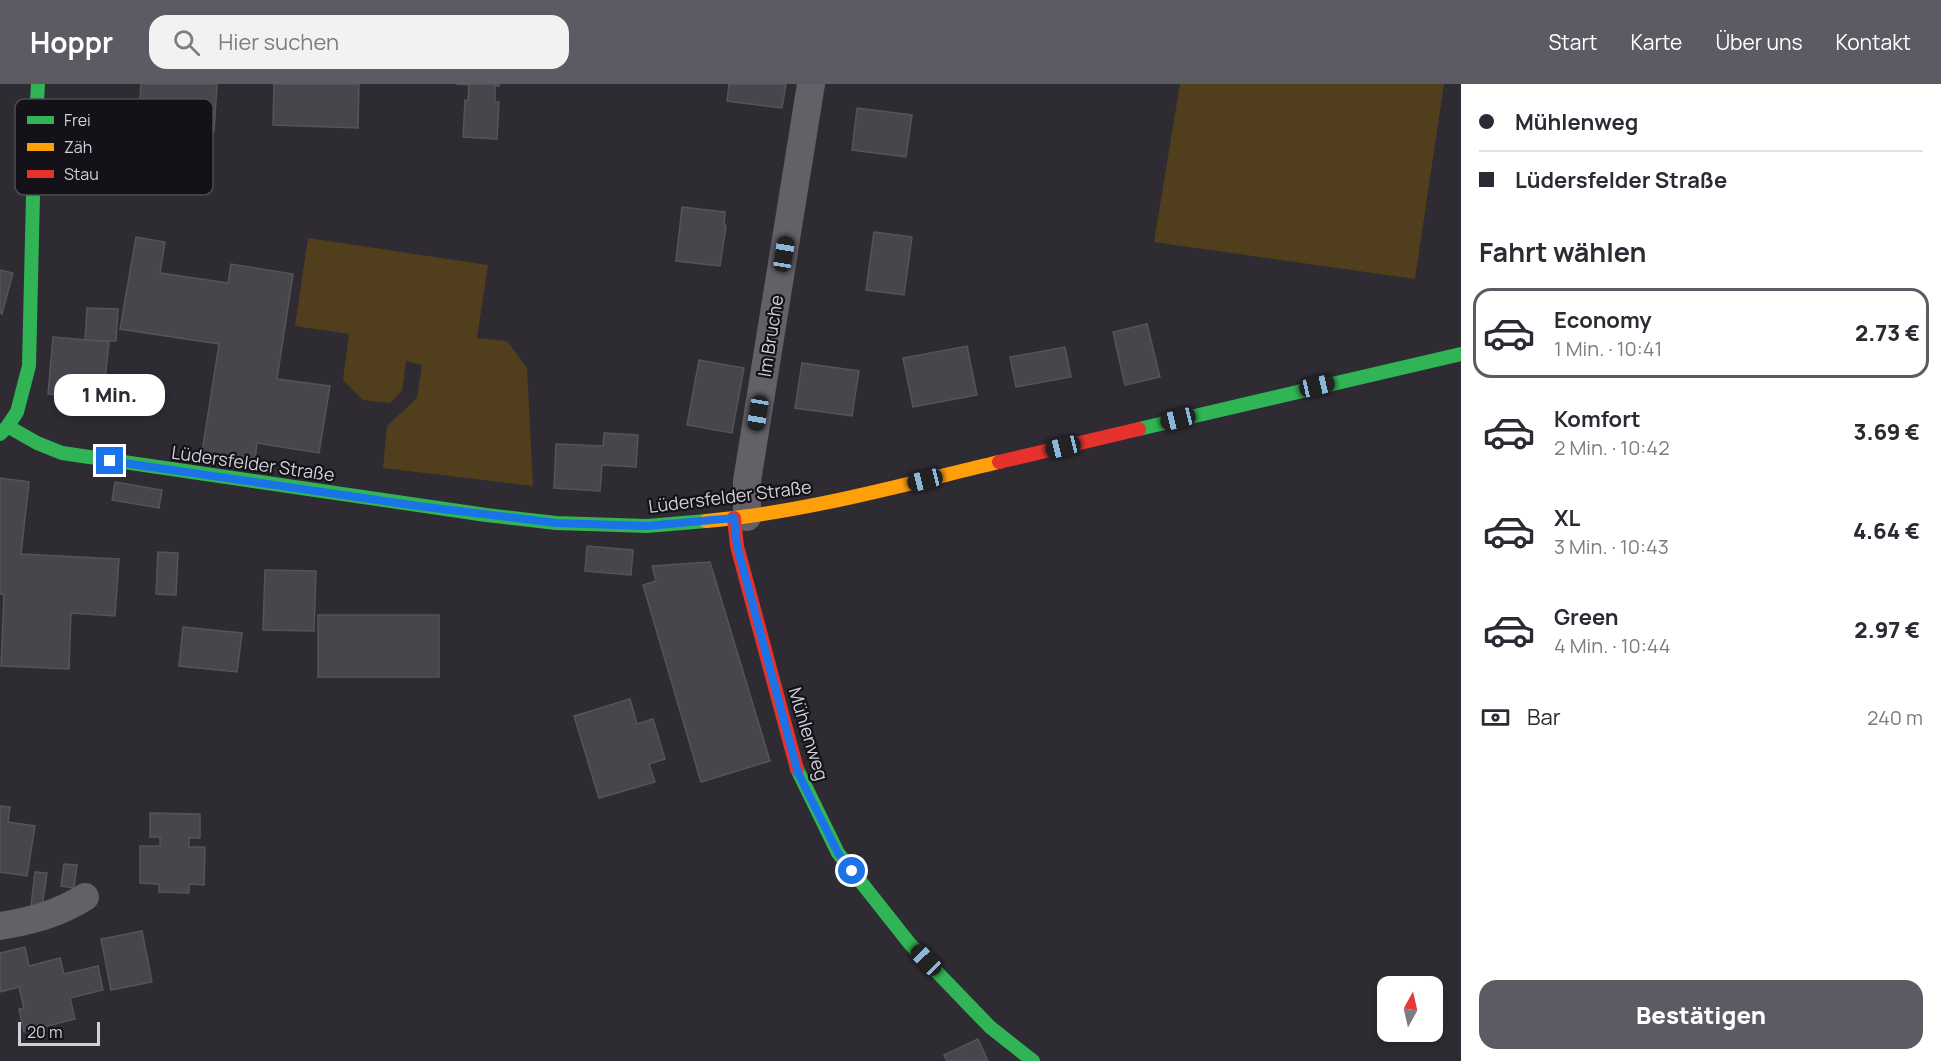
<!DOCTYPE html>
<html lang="de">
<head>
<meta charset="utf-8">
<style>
  :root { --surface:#fff; --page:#f2f2f3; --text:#2b2b33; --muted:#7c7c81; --line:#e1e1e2; --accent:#5c5b64 }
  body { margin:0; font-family:Manrope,sans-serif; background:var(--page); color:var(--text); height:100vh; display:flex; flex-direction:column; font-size:22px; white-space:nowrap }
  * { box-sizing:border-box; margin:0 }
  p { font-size:20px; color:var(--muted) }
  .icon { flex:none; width:33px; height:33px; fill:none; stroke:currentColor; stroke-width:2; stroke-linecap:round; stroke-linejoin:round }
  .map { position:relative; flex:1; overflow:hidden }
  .side { display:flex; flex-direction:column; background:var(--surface); width:480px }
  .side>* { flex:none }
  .hud { display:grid; align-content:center; height:132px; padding:0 18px; background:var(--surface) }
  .needle { width:39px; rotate:8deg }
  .buttons { position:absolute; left:1377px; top:892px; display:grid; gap:12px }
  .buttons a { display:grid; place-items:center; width:66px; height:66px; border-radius:12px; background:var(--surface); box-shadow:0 3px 9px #0003; font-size:30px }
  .scale { position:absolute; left:18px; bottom:15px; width:82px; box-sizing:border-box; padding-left:6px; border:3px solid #d3d0d9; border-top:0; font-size:16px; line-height:21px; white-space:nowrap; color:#d3d0d9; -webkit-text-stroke:4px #141218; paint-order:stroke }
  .end { position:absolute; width:27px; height:27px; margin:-14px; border:8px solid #1a73e8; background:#fff; box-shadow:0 0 0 3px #fff }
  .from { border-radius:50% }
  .bubble { position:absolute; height:42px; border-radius:18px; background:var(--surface); box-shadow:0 3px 9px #0003; font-size:20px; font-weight:800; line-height:42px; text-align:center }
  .car { position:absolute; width:18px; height:36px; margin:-18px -9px; border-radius:8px; box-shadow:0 0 4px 2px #0007; background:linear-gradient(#222 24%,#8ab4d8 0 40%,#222 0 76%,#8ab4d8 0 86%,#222 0) }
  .hud b { display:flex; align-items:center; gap:21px; height:57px; font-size:22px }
  .hud b+b { border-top:2px solid var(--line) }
  .hud i { width:15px; height:15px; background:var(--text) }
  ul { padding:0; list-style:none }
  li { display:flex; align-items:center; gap:18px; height:90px; margin:0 12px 9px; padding:0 6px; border:3px solid transparent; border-radius:18px }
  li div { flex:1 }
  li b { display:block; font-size:22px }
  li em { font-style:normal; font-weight:800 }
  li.active { border-color:var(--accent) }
  li>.icon { width:54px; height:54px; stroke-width:1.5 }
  h2 { padding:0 18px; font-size:27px; line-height:72px }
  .pay { display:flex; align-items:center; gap:15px; height:66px; padding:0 18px; font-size:22px }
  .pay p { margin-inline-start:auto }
  .primary-button { display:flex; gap:12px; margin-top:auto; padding:12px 18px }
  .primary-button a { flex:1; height:69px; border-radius:18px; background:var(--accent); color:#fff; font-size:24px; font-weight:800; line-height:69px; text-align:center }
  header { display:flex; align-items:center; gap:36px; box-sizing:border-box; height:84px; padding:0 30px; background:var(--accent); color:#fff }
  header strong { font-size:28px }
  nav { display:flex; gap:33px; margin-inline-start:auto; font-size:21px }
  .search { width:420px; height:54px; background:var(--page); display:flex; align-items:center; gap:15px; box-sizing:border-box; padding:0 21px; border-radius:18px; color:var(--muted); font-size:22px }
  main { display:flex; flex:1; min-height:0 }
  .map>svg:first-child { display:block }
  .green { fill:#513e1d }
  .building { fill:#48464c; stroke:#565359; stroke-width:1.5 }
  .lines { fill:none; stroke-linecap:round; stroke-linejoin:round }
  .street { stroke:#636068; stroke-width:28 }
  .fast { stroke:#30b455; stroke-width:14 }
  .slow { stroke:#ff9f0a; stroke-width:14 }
  .jam { stroke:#e5322d; stroke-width:14 }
  .route { stroke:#1a73e8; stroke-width:8 }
  .labels { text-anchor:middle; stroke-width:4.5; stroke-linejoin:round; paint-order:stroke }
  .street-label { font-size:18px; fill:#d3d0d9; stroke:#141218 }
  .key { fill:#141218; stroke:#4d4b52; stroke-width:1.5 }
  .key-label { font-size:16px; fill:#d3d0d9 }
</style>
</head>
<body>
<header>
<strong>Hoppr</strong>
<div class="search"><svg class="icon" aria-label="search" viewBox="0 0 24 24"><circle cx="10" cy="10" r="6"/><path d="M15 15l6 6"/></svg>Hier suchen</div>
<nav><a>Start</a><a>Karte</a><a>Über uns</a><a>Kontakt</a></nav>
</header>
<main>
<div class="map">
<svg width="1461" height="977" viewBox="0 0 1461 977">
  <rect width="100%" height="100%" fill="#2e2b32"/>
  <g class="green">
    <polygon points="1180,0 1444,0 1415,195 1154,158"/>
    <polygon points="308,154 488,181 477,254 507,257 527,284 533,402 383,384 387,342 417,314 422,281 406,277 402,307 390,319 363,316 343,296 349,250 295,242"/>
  </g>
  <g class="building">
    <polygon points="141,0 217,0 214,48 203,47 202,69 143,64 145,43 138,42"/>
    <polygon points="274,0 359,0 358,44 273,41"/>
    <polygon points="456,0 499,0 499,2 495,2 495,18 499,18 497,55 463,53 465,16 468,17 469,1"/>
    <polygon points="729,0 786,0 782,24 727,17"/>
    <polygon points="857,24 912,31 906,73 852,66"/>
    <polygon points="682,123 725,128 724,141 726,142 720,182 676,177"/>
    <polygon points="874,148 912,153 904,211 866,206"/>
    <polygon points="136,153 165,158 160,189 228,199 231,180 293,190 277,295 330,302 319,369 257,359 255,376 202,368 219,260 120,245"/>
    <polygon points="0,186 13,189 2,230 0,229"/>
    <polygon points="87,224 118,225 116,257 85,256"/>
    <polygon points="1147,240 1160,293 1125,301 1113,248"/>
    <polygon points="53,253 109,258 103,315 48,310"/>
    <polygon points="967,262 977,311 913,323 903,274"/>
    <polygon points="1065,263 1071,293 1016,303 1010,273"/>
    <polygon points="699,276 744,284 732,349 687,341"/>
    <polygon points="802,279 859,287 852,332 795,324"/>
    <polygon points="604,349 638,351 636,383 602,381 600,407 554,404 556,360 603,362"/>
    <polygon points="0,394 29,398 21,470 119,475 115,532 71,529 69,585 1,582 4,510 0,510"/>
    <polygon points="115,398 162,406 159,424 112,416"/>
    <polygon points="587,462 633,466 631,491 585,487"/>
    <polygon points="158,468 178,469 176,511 156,510"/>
    <polygon points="710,478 770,677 701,698 643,501 656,497 652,482"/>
    <polygon points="265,486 316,487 314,547 263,546"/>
    <rect x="318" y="531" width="121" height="62"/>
    <polygon points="183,543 242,549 237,588 179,582"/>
    <polygon points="630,615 637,640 653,635 665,675 649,680 655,698 599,714 574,632"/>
    <polygon points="0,722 10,723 8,738 35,742 27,792 0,788"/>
    <polygon points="150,729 200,730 200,754 189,754 189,763 205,763 204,801 189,800 189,809 159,808 159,800 140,799 140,762 160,762 160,753 150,753"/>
    <polygon points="64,780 77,781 74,804 61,802"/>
    <polygon points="35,788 47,789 42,823 31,822"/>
    <polygon points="142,847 152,898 111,906 101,855"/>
    <polygon points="25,863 29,882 60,874 64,890 98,882 103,906 70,914 75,935 24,948 19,925 24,924 19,903 0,908 0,869"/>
    <polygon points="978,955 988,977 947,977 944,971"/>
  </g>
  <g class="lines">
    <g class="street">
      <polyline points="747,433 747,397 811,0"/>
      <path d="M 0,842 C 31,837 58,830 85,813"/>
    </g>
    <g class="fast">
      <polyline points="9,343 37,359 62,369 486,431 556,439 647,442 706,437"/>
      <polyline points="1139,345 1461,270"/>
      <polyline points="0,350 7,343 17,328 29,282 34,68 38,0"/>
      <polyline points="797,685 838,769 910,860 990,943 1033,977"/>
    </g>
    <path class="slow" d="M 706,437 C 806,428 902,401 999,378"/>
    <g class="jam">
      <polyline points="999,378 1139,345"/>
      <polyline points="734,434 737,462 797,685"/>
    </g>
  </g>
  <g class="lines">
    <polyline class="route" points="110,377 418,422 556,439 647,442 734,434 737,462 798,689 838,769 852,787"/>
  </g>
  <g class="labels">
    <g class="street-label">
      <text transform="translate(771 252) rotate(-81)" y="6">Im Bruche</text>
      <text transform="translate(253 380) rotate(8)" y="6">Lüdersfelder Straße</text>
      <text transform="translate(730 413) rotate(-7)" y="6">Lüdersfelder Straße</text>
      <text transform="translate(808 650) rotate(73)" y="6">Mühlenweg</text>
    </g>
  </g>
  <rect x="15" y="15" width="198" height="96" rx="9" class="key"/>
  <rect x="27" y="32" width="27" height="8" fill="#30b455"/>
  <rect x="27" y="59" width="27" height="8" fill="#ff9f0a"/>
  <rect x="27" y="86" width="27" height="8" fill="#e5322d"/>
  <g class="key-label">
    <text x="64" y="42">Frei</text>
    <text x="64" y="69">Zäh</text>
    <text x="64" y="96">Stau</text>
  </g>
</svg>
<div class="buttons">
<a><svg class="needle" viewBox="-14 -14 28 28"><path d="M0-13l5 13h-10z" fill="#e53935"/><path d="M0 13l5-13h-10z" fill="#7c7c81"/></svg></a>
</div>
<div class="scale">20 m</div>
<i class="end from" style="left:852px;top:787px"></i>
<i class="end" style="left:110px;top:377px"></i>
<div class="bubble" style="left:54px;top:290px;width:111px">1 Min.</div>
<i class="car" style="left:784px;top:170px;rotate:9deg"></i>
<i class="car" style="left:1317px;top:302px;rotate:77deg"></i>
<i class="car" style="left:758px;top:329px;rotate:189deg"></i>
<i class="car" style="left:1178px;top:335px;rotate:256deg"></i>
<i class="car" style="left:1063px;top:363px;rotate:256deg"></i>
<i class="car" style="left:925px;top:396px;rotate:256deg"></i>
<i class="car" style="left:926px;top:876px;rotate:316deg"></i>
</div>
<section class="side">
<div class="hud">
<b><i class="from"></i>Mühlenweg</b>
<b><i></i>Lüdersfelder Straße</b>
</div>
<h2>Fahrt wählen</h2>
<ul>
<li class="active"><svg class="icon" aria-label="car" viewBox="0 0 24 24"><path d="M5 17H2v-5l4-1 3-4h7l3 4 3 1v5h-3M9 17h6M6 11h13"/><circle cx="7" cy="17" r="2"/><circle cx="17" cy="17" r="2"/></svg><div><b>Economy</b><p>1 Min. · 10:41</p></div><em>2.73 €</em></li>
<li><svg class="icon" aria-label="car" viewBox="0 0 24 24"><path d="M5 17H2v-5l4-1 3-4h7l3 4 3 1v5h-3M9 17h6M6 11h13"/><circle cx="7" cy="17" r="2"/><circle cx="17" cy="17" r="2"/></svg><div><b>Komfort</b><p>2 Min. · 10:42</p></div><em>3.69 €</em></li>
<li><svg class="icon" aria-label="car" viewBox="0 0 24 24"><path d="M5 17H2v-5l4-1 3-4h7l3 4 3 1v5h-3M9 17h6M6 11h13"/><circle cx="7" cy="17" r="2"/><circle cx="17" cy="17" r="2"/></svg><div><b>XL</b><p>3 Min. · 10:43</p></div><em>4.64 €</em></li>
<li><svg class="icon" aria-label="car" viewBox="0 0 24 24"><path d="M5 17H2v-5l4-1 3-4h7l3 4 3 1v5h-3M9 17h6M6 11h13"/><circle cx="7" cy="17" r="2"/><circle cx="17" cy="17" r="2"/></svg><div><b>Green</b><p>4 Min. · 10:44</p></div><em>2.97 €</em></li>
</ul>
<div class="pay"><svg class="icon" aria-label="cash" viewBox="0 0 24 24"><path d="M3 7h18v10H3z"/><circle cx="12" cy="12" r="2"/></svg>Bar<p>240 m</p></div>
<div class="primary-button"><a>Bestätigen</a></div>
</section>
</main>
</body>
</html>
